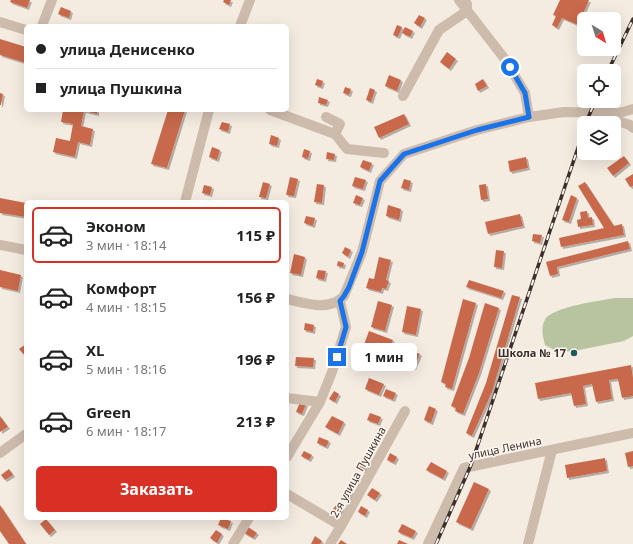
<!DOCTYPE html>
<html lang="ru">
<head>
<meta charset="utf-8">
<style>
  :root { --surface:#fff; --page:#f6f6f6; --text:#222; --muted:#767676; --line:#e0e0e0; --accent:#d93025 }
  body { margin:0; font-family:"Noto Sans",sans-serif; background:var(--page); color:var(--text); height:100vh; display:flex; flex-direction:column; font-size:15px; white-space:nowrap }
  * { box-sizing:border-box; margin:0 }
  p { font-size:13px; color:var(--muted) }
  .icon { flex:none; width:22px; height:22px; fill:none; stroke:currentColor; stroke-width:2; stroke-linecap:round; stroke-linejoin:round }
  .map { position:relative; flex:1; overflow:hidden }
  .details { position:absolute; left:24px; top:200px; width:265px; height:320px; display:flex; flex-direction:column; background:var(--surface); border-radius:6px; box-shadow:0 4px 16px #0002 }
  .details>* { flex:none }
  .top-card { position:absolute; left:24px; top:24px; width:265px; height:88px; border-radius:6px; box-shadow:0 4px 16px #0002; display:grid; align-content:center; height:88px; padding:0 12px; background:var(--surface) }
  .needle { width:26px; rotate:142deg }
  .fabs { position:absolute; left:577px; top:12px; display:grid; gap:8px }
  .fabs a { display:grid; place-items:center; width:44px; height:44px; border-radius:6px; background:var(--surface); box-shadow:0 4px 16px #0002; font-size:20px }
  .end { position:absolute; width:18px; height:18px; margin:-9px; border:5px solid #1a73e8; background:#fff; box-shadow:0 0 0 2px #fff }
  .from { border-radius:50% }
  .bubble { position:absolute; height:28px; border-radius:6px; background:var(--surface); box-shadow:0 4px 16px #0002; font-size:13px; font-weight:700; line-height:28px; text-align:center }
  .top-card b { display:flex; align-items:center; gap:14px; height:38px; font-size:15px }
  .top-card b+b { border-top:1px solid var(--line) }
  .top-card i { width:10px; height:10px; background:var(--text) }
  ul { padding:7px 0 0; list-style:none }
  li { display:flex; align-items:center; gap:12px; height:56px; margin:0 8px 6px; padding:0 4px; border:2px solid transparent; border-radius:6px }
  li div { flex:1 }
  li b { display:block; font-size:15px }
  li em { font-style:normal; font-weight:700 }
  li.active { border-color:var(--accent) }
  li>.icon { width:36px; height:36px; stroke-width:1.5 }
  .primary-button { display:flex; gap:8px; margin-top:auto; padding:8px 12px }
  .primary-button a { flex:1; height:46px; border-radius:6px; background:var(--accent); color:#fff; font-size:16px; font-weight:700; line-height:46px; text-align:center }
  .map>svg:first-child { display:block }
  .green { fill:#b8c4a0 }
  .building { fill:#c8694b; filter:url(#shadow) }
  .lines { fill:none; stroke-linecap:round; stroke-linejoin:round }
  .minor { stroke:#cdbbac; stroke-width:10 }
  .rail-casing { stroke:#3b302b; stroke-width:3.5 }
  .rail { stroke:#fbf5ee; stroke-width:2; stroke-dasharray:6; stroke-linecap:butt }
  .route { stroke:#1a73e8; stroke-width:5 }
  .poi-dot { fill:#1f5a5e; stroke:#fbf5ee; stroke-width:1.5 }
  .labels { text-anchor:middle; stroke-width:3; stroke-linejoin:round; paint-order:stroke }
  .poi-label { font-size:11px; font-weight:bold; fill:#3b302b; stroke:#fbf5ee; text-anchor:end }
  .street-label { font-size:11px; fill:#3b302b; stroke:#fbf5ee }
</style>
</head>
<body>
<div class="map">
<svg width="633" height="544" viewBox="0 0 633 544">
  <defs>
    <filter id="shadow"><feDropShadow dx="2" dy="2" stdDeviation="0" flood-color="#0004"/></filter>
  </defs>
  <rect width="100%" height="100%" fill="#f4ebe1"/>
  <path class="green" d="M 615,298 L 633,298 L 633,336 L 624,341 L 574,351 L 558,352 L 545,345 C 543,337 540,326 546,318 C 558,306 598,301 615,298 Z"/>
  <g class="building">
    <polygon points="11,0 30,0 27,8 10,2"/>
    <polygon points="224,0 231,0 229,5 223,2"/>
    <polygon points="560,0 589,0 578,25 562,18 557,28 552,25 556,16 553,15"/>
    <polygon points="61,7 71,11 69,18 58,14"/>
    <polygon points="419,15 425,18 420,27 414,23"/>
    <polygon points="397,25 402,27 398,37 393,35"/>
    <polygon points="405,27 413,31 410,37 402,33"/>
    <polygon points="0,39 26,47 26,63 0,55"/>
    <polygon points="447,52 456,59 449,69 440,62"/>
    <polygon points="389,75 401,80 397,91 385,86"/>
    <polygon points="317,79 323,81 321,87 315,85"/>
    <polygon points="483,79 487,86 478,91 475,84"/>
    <polygon points="345,87 351,89 349,95 343,93"/>
    <polygon points="370,88 375,90 371,102 366,100"/>
    <polygon points="0,93 3,94 1,105 0,105"/>
    <polygon points="319,97 328,100 326,105 318,103"/>
    <polygon points="63,110 76,111 76,110 97,110 97,114 84,111 81,126 93,129 90,145 78,142 75,157 53,152 56,138 70,141 73,124 61,122"/>
    <polygon points="168,110 185,110 167,168 151,164"/>
    <polygon points="404,114 409,124 379,138 374,127"/>
    <polygon points="222,122 230,124 228,132 219,129"/>
    <polygon points="271,135 279,138 277,146 269,144"/>
    <polygon points="212,147 220,150 217,160 209,157"/>
    <polygon points="304,149 310,151 308,159 302,157"/>
    <polygon points="327,152 335,154 334,160 326,159"/>
    <polygon points="624,156 629,163 613,176 607,168"/>
    <polygon points="526,157 528,168 510,172 508,161"/>
    <polygon points="363,160 372,163 369,171 360,167"/>
    <polygon points="633,174 633,186 630,187 625,179"/>
    <polygon points="290,177 298,179 294,196 286,195"/>
    <polygon points="355,177 366,180 363,189 352,186"/>
    <polygon points="404,179 411,181 409,190 401,188"/>
    <polygon points="263,182 270,184 266,198 259,197"/>
    <polygon points="585,182 614,226 622,224 624,235 561,247 559,238 604,228 578,186"/>
    <polygon points="317,184 324,185 322,203 314,202"/>
    <polygon points="486,184 488,199 481,200 479,185"/>
    <polygon points="204,185 212,187 210,195 202,193"/>
    <polygon points="356,195 363,198 360,205 353,203"/>
    <polygon points="571,195 577,198 569,222 562,220"/>
    <polygon points="0,198 26,203 26,217 0,213"/>
    <polygon points="388,205 401,209 399,220 386,216"/>
    <polygon points="587,211 588,218 592,217 593,225 578,227 577,220 581,219 580,212"/>
    <polygon points="520,214 523,226 488,234 485,222"/>
    <polygon points="306,216 315,218 313,226 304,223"/>
    <polygon points="533,234 542,235 540,243 532,241"/>
    <polygon points="628,241 630,249 557,267 558,274 550,276 546,262"/>
    <polygon points="345,247 351,250 348,257 342,253"/>
    <polygon points="496,250 504,251 502,268 494,267"/>
    <polygon points="294,254 305,257 301,275 290,273"/>
    <polygon points="379,257 391,260 386,280 389,281 386,289 382,288 381,292 366,288 369,278 374,279"/>
    <polygon points="338,261 344,263 343,267 337,266"/>
    <polygon points="0,270 21,275 18,291 0,287"/>
    <polygon points="318,270 326,271 324,280 316,278"/>
    <polygon points="469,280 504,291 501,298 466,287"/>
    <polygon points="512,295 520,297 492,392 472,436 466,433 486,383"/>
    <polygon points="463,299 476,303 452,389 445,387 446,384 441,382"/>
    <polygon points="378,301 392,305 385,331 371,327"/>
    <polygon points="485,303 499,308 479,373 463,414 455,411 456,408 451,406 469,358"/>
    <polygon points="407,306 421,309 416,335 402,332"/>
    <polygon points="305,323 314,325 313,332 304,330"/>
    <polygon points="369,331 393,340 386,358 362,350"/>
    <polygon points="26,344 26,357 19,349"/>
    <polygon points="405,348 420,354 414,368 400,363"/>
    <polygon points="296,357 314,358 313,367 295,366"/>
    <polygon points="631,365 633,378 633,396 622,398 618,379 609,380 612,399 596,402 592,384 583,386 586,404 574,406 571,393 538,399 535,383"/>
    <polygon points="369,378 384,384 379,395 365,389"/>
    <polygon points="386,389 396,393 393,400 383,396"/>
    <polygon points="334,391 339,394 335,402 329,399"/>
    <polygon points="300,402 306,404 302,414 296,412"/>
    <polygon points="429,406 436,409 431,423 424,420"/>
    <polygon points="370,413 381,417 378,424 367,420"/>
    <polygon points="0,416 8,427 0,432"/>
    <polygon points="332,416 344,422 338,434 325,427"/>
    <polygon points="319,437 329,441 326,447 317,443"/>
    <polygon points="304,451 312,455 309,460 301,456"/>
    <polygon points="633,451 633,466 628,467 625,453"/>
    <polygon points="390,453 397,457 394,463 387,460"/>
    <polygon points="605,458 607,471 567,478 565,465"/>
    <polygon points="431,462 447,471 443,479 426,470"/>
    <polygon points="360,463 366,466 364,471 357,469"/>
    <polygon points="9,469 13,475 5,480 1,475"/>
    <polygon points="474,482 489,489 471,529 456,522"/>
    <polygon points="372,488 380,493 375,500 367,495"/>
    <polygon points="347,489 353,492 350,498 344,495"/>
    <polygon points="337,504 343,508 340,513 333,509"/>
    <polygon points="0,505 26,544 9,544 0,531"/>
    <polygon points="361,506 368,510 365,516 358,512"/>
    <polygon points="221,518 231,521 228,529 218,525"/>
    <polygon points="46,519 55,530 49,535 40,524"/>
    <polygon points="402,524 416,531 412,538 398,532"/>
    <polygon points="248,527 257,533 253,538 244,533"/>
    <polygon points="216,530 222,534 217,543 210,538"/>
    <polygon points="315,536 322,541 320,544 311,544"/>
    <polygon points="341,540 347,544 338,544"/>
    <polygon points="399,540 408,544 397,544"/>
  </g>
  <g class="lines">
    <g class="minor">
      <polyline points="459,0 504,58 515,76 525,93 529,117"/>
      <polyline points="0,22 26,30"/>
      <polyline points="42,26 52,0"/>
      <polyline points="240,26 250,0"/>
      <polyline points="403,96 439,30 467,11 467,4"/>
      <polyline points="270,110 335,134"/>
      <polyline points="603,116 630,125 633,128"/>
      <polyline points="326,117 340,124 335,134 347,149 384,153"/>
      <polyline points="185,202 209,110"/>
      <polyline points="0,245 26,250"/>
      <path d="M 287,299 C 305,303 329,312 344,296 L 362,252 L 380,181 L 404,154 L 477,130 L 529,117 L 564,112 L 619,113 L 633,109"/>
      <polyline points="287,398 320,402"/>
      <polyline points="0,453 26,434"/>
      <polyline points="287,457 320,402 332,372 346,327 340,301"/>
      <polyline points="287,494 341,526"/>
      <polyline points="233,544 249,518"/>
      <polyline points="330,544 341,526 405,411"/>
      <polyline points="428,544 464,468 633,433"/>
      <polyline points="528,544 552,450"/>
    </g>
    <defs>
      <g id="rail">
        <polyline points="608,71 633,19"/>
        <polyline points="586,123 595,101"/>
        <polyline points="436,544 471,465 584,130"/>
      </g>
    </defs>
    <use href="#rail" class="rail-casing"/>
    <use href="#rail" class="rail"/>
  </g>
  <g class="lines">
    <polyline class="route" points="337,357 346,327 340,301 344,296 349,287 362,252 380,181 404,154 477,130 529,117 525,93 510,67"/>
  </g>
  <circle class="poi-dot" cx="574" cy="353" r="4"/>
  <g class="labels">
    <g class="poi-label">
      <text x="566" y="357">Школа № 17</text>
    </g>
    <g class="street-label">
      <text transform="translate(505 448) rotate(-12)" y="4">улица Ленина</text>
      <text transform="translate(358 472) rotate(-61)" y="4">2-я улица Пушкина</text>
    </g>
  </g>
</svg>
<div class="fabs">
<a><svg class="needle" viewBox="-14 -14 28 28"><path d="M0-13l5 13h-10z" fill="#e53935"/><path d="M0 13l5-13h-10z" fill="#767676"/></svg></a>
<a><svg class="icon" aria-label="locate" viewBox="0 0 24 24"><circle cx="12" cy="12" r="6"/><path d="M12 2v4M12 18v4M2 12h4M18 12h4"/></svg></a>
<a><svg class="icon" aria-label="layers" viewBox="0 0 24 24"><path d="M12 4l9 5-9 5-9-5zM3 14l9 5 9-5"/></svg></a>
</div>
<i class="end from" style="left:510px;top:67px"></i>
<i class="end" style="left:337px;top:357px"></i>
<div class="bubble" style="left:351px;top:343px;width:66px">1 мин</div>
<div class="top-card">
<b><i class="from"></i>улица Денисенко</b>
<b><i></i>улица Пушкина</b>
</div>
<section class="details">
<ul>
<li class="active"><svg class="icon" aria-label="car" viewBox="0 0 24 24"><path d="M5 17H2v-5l4-1 3-4h7l3 4 3 1v5h-3M9 17h6M6 11h13"/><circle cx="7" cy="17" r="2"/><circle cx="17" cy="17" r="2"/></svg><div><b>Эконом</b><p>3 мин · 18:14</p></div><em>115 ₽</em></li>
<li><svg class="icon" aria-label="car" viewBox="0 0 24 24"><path d="M5 17H2v-5l4-1 3-4h7l3 4 3 1v5h-3M9 17h6M6 11h13"/><circle cx="7" cy="17" r="2"/><circle cx="17" cy="17" r="2"/></svg><div><b>Комфорт</b><p>4 мин · 18:15</p></div><em>156 ₽</em></li>
<li><svg class="icon" aria-label="car" viewBox="0 0 24 24"><path d="M5 17H2v-5l4-1 3-4h7l3 4 3 1v5h-3M9 17h6M6 11h13"/><circle cx="7" cy="17" r="2"/><circle cx="17" cy="17" r="2"/></svg><div><b>XL</b><p>5 мин · 18:16</p></div><em>196 ₽</em></li>
<li><svg class="icon" aria-label="car" viewBox="0 0 24 24"><path d="M5 17H2v-5l4-1 3-4h7l3 4 3 1v5h-3M9 17h6M6 11h13"/><circle cx="7" cy="17" r="2"/><circle cx="17" cy="17" r="2"/></svg><div><b>Green</b><p>6 мин · 18:17</p></div><em>213 ₽</em></li>
</ul>
<div class="primary-button"><a>Заказать</a></div>
</section>
</div>
</body>
</html>
